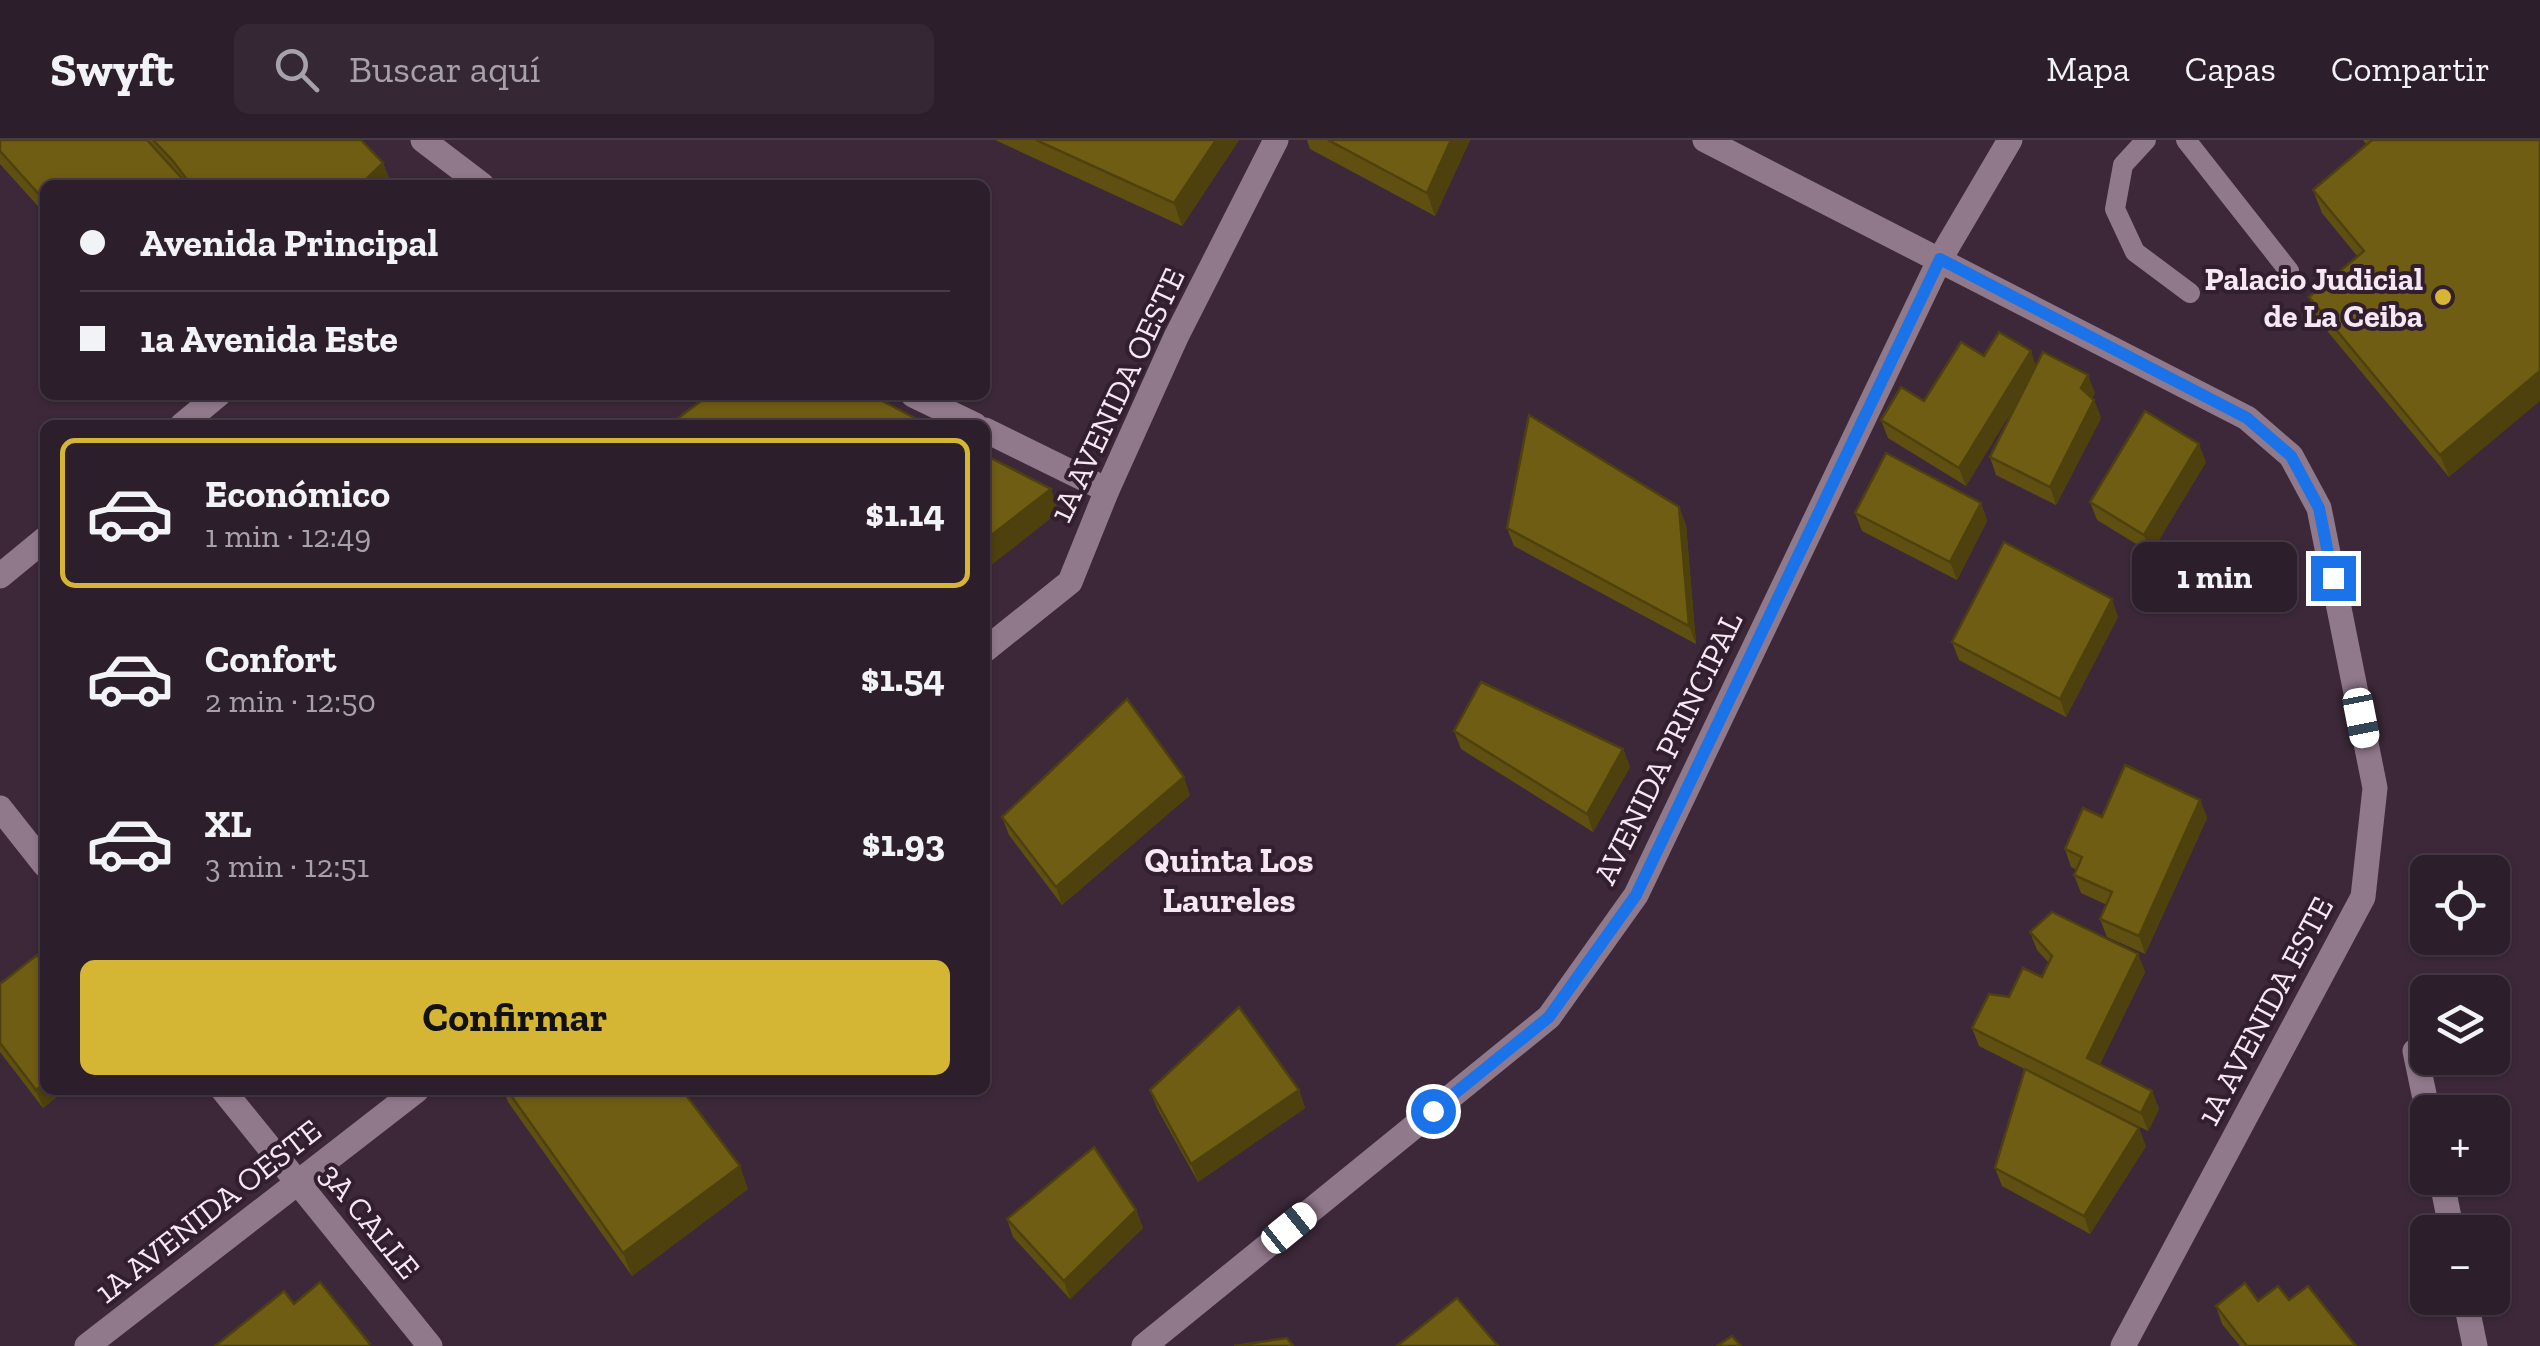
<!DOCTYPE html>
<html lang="es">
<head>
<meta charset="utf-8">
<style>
  :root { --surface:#2d1e2b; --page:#352733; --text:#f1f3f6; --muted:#a7a2a9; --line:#483c47; --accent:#d5b534 }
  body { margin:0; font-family:"Zilla Slab",serif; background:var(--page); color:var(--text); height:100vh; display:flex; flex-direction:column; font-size:38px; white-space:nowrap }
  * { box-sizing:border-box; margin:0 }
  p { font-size:32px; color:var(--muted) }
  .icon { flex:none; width:55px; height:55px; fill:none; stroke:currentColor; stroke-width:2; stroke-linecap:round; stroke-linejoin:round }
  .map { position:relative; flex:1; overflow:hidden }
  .sheet { position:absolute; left:40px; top:280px; width:950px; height:675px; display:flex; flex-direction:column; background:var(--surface); border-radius:15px; box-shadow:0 2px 8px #0004,0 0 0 2px var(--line) }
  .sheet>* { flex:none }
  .hud { position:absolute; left:40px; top:40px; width:950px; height:220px; border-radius:15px; box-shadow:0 2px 8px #0004,0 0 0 2px var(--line); display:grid; align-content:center; height:220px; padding:0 40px; background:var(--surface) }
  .controls { position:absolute; left:2410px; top:715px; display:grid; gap:20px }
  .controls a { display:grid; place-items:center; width:100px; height:100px; border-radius:15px; background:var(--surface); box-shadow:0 2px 8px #0004,0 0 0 2px var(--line); font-size:50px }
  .end { position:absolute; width:45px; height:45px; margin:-22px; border:12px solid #1a73e8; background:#fff; box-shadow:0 0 0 5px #fff }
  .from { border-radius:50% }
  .bubble { position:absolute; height:70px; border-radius:15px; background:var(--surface); box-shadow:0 2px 8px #0004,0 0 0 2px var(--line); font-size:32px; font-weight:700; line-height:70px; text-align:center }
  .car { position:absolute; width:30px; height:60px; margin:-30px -15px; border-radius:12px; box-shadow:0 0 8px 2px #0007; background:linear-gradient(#fff 24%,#345 0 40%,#fff 0 76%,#345 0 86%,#fff 0) }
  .hud b { display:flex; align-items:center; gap:35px; height:95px; font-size:38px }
  .hud b+b { border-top:2px solid var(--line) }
  .hud i { width:25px; height:25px; background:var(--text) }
  ul { padding:18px 0 0; list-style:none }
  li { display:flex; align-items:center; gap:30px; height:150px; margin:0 20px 15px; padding:0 20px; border:5px solid transparent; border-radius:15px }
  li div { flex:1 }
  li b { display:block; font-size:38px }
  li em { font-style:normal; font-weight:700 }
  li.selected { border-color:var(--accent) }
  li>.icon { width:90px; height:90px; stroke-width:1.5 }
  .button { display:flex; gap:20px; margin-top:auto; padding:20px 40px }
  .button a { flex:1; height:115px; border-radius:15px; background:var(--accent); color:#111; font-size:40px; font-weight:700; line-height:115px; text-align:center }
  header { display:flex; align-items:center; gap:60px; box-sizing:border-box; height:140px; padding:0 50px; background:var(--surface); border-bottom:2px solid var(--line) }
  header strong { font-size:48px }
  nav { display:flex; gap:55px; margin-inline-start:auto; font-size:35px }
  .search { width:700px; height:90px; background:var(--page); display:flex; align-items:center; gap:25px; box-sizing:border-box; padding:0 35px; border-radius:15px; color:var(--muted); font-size:38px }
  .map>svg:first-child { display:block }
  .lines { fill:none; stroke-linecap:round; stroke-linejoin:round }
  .lane { stroke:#91798c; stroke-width:20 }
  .street { stroke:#91798c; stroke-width:25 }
  .wall { fill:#5f5011 }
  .shaded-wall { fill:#4e410e }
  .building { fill:#6f5d14; stroke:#4e410e; stroke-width:2.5 }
  .route { stroke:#1a73e8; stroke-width:12 }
  .poi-dot { fill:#d5b534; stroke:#321e2e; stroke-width:4 }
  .labels { text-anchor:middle; stroke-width:8; stroke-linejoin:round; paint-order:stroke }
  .poi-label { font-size:32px; font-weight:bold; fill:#f5e8f2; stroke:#321e2e; text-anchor:end }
  .street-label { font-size:32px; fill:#f5e8f2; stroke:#321e2e }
  .neighbourhood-label { font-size:35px; font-weight:bold; fill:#f5e8f2; stroke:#321e2e }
</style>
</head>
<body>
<header>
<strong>Swyft</strong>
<div class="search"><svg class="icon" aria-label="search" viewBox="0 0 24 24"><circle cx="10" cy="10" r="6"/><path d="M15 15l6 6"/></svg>Buscar aquí</div>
<nav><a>Mapa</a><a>Capas</a><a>Compartir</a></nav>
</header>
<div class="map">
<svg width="2540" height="1206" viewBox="0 0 2540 1206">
  <rect width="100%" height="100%" fill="#3c2839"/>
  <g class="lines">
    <g class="lane">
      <polyline points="2146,0 2123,25 2115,69 2135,112 2190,153"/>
      <polyline points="2186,0 2289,131"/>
    </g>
    <g class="street">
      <polyline points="423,0 482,45"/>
      <polyline points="1705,0 2247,278 2291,316 2319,368 2375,648 2363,757 2123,1206"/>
      <polyline points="913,255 975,285"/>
      <polyline points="182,285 218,255"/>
      <polyline points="985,290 1107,350"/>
      <polyline points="0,436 45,399"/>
      <polyline points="985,510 1070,442 1107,350 1176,197 1276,0"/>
      <polyline points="0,668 45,725"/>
      <polyline points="2415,911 2428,973"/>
      <polyline points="223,950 430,1206"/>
      <polyline points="2441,1038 2452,1092"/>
      <polyline points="2465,1158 2475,1206"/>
      <polyline points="87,1206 417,950"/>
      <polyline points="1144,1206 1549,877 1636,755 1940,119 2010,0"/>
    </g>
  </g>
  <g class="wall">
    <polygon points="0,0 361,0 383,23 390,41 386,45 45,45 45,74 0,24"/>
    <polygon points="995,0 1239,0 1182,86"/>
    <polygon points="1307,0 1470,0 1435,76 1310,9"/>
    <polygon points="2363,0 2540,0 2449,337 2318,180 2309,157 2358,117 2322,73 2313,50 2367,5"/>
    <polygon points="1984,216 2036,226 2095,253 2092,258 2094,260 2101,278 2056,365 1996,335 1990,317 2022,254 1966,346 1888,298 1881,280 1924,261"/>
    <polygon points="2206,322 2151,413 2097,380 2090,362"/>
    <polygon points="1981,363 1987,381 1957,440 1862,391 1855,373"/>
    <polygon points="1679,367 1686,385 1696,504 1514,406 1507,388"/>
    <polygon points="2118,477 2066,577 1959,520 1952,502"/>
    <polygon points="1454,591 1623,609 1630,627 1593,692 1461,609"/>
    <polygon points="1190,655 1062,765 1009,695 1002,677"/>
    <polygon points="2200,660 2207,678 2145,814 2107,797 2100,779 2107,765 2081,753 2074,735 2077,730 2071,727 2065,709 2102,677"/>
    <polygon points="2030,792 2138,814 2145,832 2100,924 2152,951 2159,969 2148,991 1979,906 1972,888 2009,857 2042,837 2049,823 2037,810"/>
    <polygon points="0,844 45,950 65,950 43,968 0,912"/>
    <polygon points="503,950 682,950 748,1049 632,1136 508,962"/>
    <polygon points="1150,950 1299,950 1305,968 1198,1042 1157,968"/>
    <polygon points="2146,1006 2090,1094 2002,1046 1995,1028"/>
    <polygon points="1136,1070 1143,1088 1070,1159 1013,1097 1007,1079"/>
    <polygon points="2289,1160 2356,1206 2240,1206 2222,1184 2216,1166 2258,1161"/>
  </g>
  <g class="shaded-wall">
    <polygon points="1216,0 1239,0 1182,86 1174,63"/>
    <polygon points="1451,0 1470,0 1435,76 1427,53"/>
    <polygon points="383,23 390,41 386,45 360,45"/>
    <polygon points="2031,211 2037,229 1966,346 1959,328"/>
    <polygon points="2540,231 2540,261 2449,337 2440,315"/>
    <polygon points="2088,235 2095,253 2088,266 2081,248"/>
    <polygon points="2094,260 2101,278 2056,365 2050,347"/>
    <polygon points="2199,304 2206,322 2151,413 2144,395"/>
    <polygon points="1051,349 1059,372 985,430 985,400"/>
    <polygon points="1981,363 1987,381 1957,440 1950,422"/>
    <polygon points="1679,367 1686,385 1696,504 1689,486"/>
    <polygon points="2112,459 2118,477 2066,577 2060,559"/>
    <polygon points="1623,609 1630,627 1593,692 1587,674"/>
    <polygon points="1184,637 1190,655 1062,765 1056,747"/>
    <polygon points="2200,660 2207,678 2145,814 2139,796"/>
    <polygon points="2138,814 2145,832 2094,936 2087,918"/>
    <polygon points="45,943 45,950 65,950 43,968 36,950"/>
    <polygon points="1299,950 1305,968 1198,1042 1191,1024"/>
    <polygon points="2152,951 2159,969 2148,991 2141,973"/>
    <polygon points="2139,988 2146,1006 2090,1094 2084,1076"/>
    <polygon points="740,1026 748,1049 632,1136 623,1113"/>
    <polygon points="1136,1070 1143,1088 1070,1159 1064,1141"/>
  </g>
  <g class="building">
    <polygon points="0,0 147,0 188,45 45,45 45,61 0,11"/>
    <polygon points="153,0 361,0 383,23 360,45 191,45 173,21"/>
    <polygon points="1036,0 1216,0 1174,63"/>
    <polygon points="1328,0 1451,0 1427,53"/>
    <polygon points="2372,0 2540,0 2540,231 2440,315 2309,157 2364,111 2313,50"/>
    <polygon points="1999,192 2031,211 1959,328 1881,280 1901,247 1924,261 1961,202 1984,216"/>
    <polygon points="2043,212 2088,235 2081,248 2094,260 2050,347 1990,317"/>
    <polygon points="709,255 871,255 928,285 669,285"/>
    <polygon points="2145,271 2199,304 2144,395 2090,362"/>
    <polygon points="1529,275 1679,367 1689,486 1507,388"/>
    <polygon points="1886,313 1981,363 1950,422 1855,373"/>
    <polygon points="985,315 1051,349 985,400"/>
    <polygon points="2004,402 2112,459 2060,559 1952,502"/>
    <polygon points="1481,542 1623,609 1587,674 1454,591"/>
    <polygon points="1127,559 1184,637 1056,747 1002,677"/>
    <polygon points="2125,625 2200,660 2139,796 2100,779 2112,752 2074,735 2082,717 2065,709 2083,668 2102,677"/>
    <polygon points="2052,772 2138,814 2087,918 2152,951 2141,973 1972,888 1989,854 2009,857 2023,828 2042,837 2052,816 2030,792"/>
    <polygon points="37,815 45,826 45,943 36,950 0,903 0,844"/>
    <polygon points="1239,867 1299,950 1191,1024 1150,950"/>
    <polygon points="2025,929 2139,988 2084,1076 1995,1028"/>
    <polygon points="507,950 682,950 740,1026 623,1113"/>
    <polygon points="1094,1007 1136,1070 1064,1141 1007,1079"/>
    <polygon points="320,1142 370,1204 368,1206 215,1206 284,1151 294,1164"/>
    <polygon points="2245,1143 2258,1161 2278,1146 2289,1160 2308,1146 2356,1206 2247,1206 2216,1166"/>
    <polygon points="1457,1158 1498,1206 1397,1206"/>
    <polygon points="1732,1196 1741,1206 1717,1206"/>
    <polygon points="1287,1198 1293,1206 1234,1206"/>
  </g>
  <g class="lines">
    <polyline class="route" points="1433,971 1549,877 1636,755 1940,119 2247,278 2291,316 2319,368 2333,438"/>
  </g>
  <circle class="poi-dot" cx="2443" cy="157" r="10"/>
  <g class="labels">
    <g class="poi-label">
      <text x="2423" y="150">Palacio Judicial<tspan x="2423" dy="37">de La Ceiba</tspan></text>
    </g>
    <g class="street-label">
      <text transform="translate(1117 255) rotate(-65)" y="11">1A AVENIDA OESTE</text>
      <text transform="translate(1668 608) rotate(-64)" y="11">AVENIDA PRINCIPAL</text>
      <text transform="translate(2265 871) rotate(-62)" y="11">1A AVENIDA ESTE</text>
      <text transform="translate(208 1071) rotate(-38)" y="11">1A AVENIDA OESTE</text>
      <text transform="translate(370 1081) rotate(51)" y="11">3A CALLE</text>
    </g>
    <g class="neighbourhood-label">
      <text x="1229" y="732">Quinta Los<tspan x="1229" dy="40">Laureles</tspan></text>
    </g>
  </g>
</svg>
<div class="controls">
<a><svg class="icon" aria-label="locate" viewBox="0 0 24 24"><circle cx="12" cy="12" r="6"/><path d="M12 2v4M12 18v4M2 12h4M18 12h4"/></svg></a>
<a><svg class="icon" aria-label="layers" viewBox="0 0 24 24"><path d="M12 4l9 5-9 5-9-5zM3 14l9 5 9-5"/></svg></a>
<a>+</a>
<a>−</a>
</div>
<i class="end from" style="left:1433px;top:971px"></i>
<i class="end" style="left:2333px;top:438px"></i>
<div class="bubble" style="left:2132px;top:402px;width:165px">1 min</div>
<i class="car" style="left:2361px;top:578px;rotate:169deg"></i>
<i class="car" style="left:1289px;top:1088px;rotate:51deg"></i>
<div class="hud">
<b><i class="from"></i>Avenida Principal</b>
<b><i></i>1a Avenida Este</b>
</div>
<section class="sheet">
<ul>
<li class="selected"><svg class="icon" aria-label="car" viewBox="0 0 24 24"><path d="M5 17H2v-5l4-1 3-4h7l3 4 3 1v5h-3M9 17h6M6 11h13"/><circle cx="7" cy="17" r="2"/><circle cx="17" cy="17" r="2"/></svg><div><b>Económico</b><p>1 min · 12:49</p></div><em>$1.14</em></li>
<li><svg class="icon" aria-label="car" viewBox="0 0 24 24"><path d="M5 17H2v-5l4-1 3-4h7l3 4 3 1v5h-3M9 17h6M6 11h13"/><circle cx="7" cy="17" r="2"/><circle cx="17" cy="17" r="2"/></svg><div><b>Confort</b><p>2 min · 12:50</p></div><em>$1.54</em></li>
<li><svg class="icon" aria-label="car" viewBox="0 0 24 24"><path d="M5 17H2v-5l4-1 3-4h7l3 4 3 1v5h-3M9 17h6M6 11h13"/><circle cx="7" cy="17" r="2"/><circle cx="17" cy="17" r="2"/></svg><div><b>XL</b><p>3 min · 12:51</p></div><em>$1.93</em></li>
</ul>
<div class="button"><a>Confirmar</a></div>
</section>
</div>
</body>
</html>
